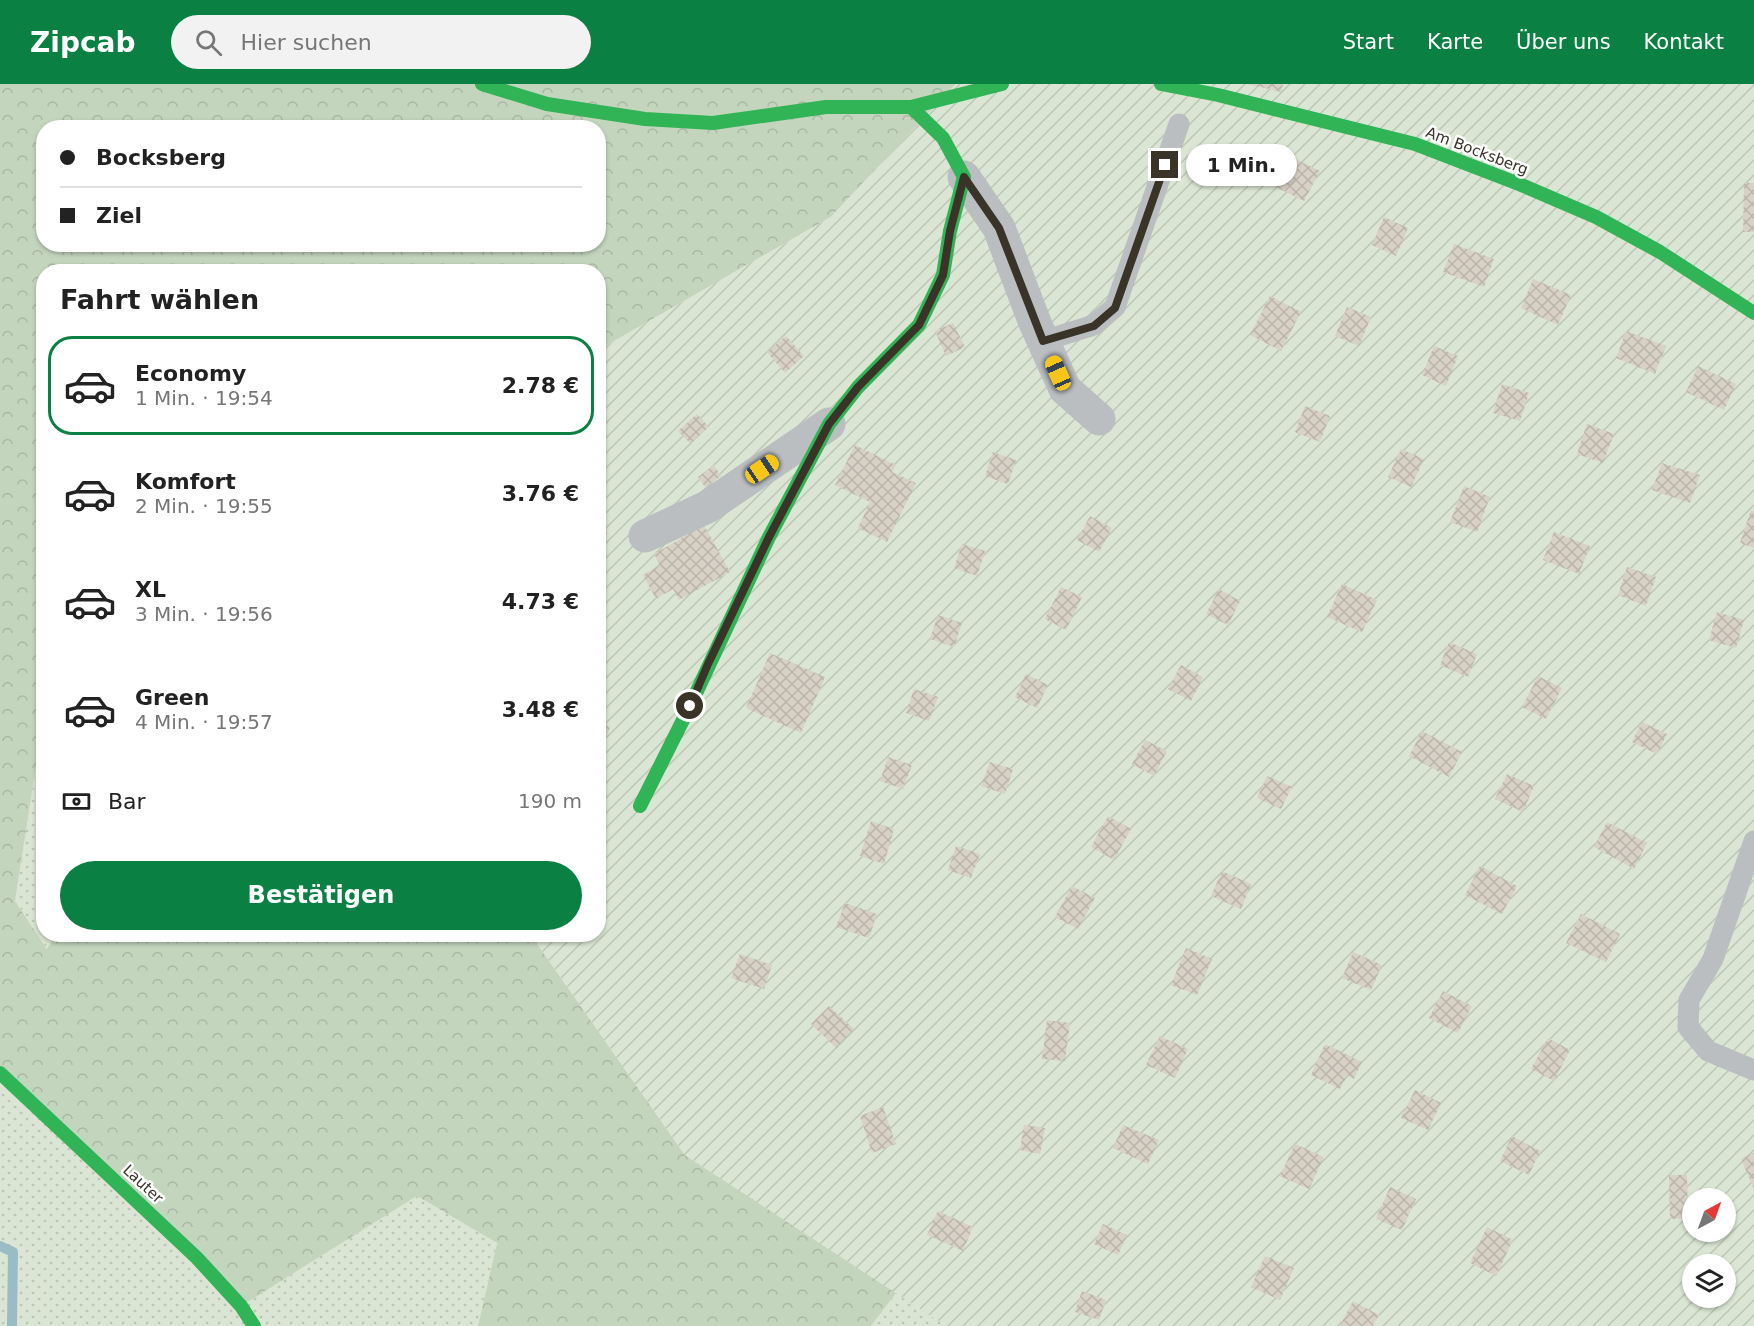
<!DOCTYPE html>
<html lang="de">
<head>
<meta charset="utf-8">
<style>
  :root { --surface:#fff; --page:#f2f2f2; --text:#222; --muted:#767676; --line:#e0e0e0; --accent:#0b8043 }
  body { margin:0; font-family:"DejaVu Sans",sans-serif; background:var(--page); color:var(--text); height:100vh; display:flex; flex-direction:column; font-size:22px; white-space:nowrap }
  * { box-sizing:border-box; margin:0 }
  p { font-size:20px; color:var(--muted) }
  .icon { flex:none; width:33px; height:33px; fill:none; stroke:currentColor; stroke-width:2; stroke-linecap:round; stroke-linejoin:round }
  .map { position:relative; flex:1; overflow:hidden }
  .drawer { position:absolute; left:36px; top:180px; width:570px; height:678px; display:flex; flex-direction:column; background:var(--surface); border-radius:24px; box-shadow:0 2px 4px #0004 }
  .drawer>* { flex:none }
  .top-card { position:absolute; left:36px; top:36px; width:570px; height:132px; border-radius:24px; box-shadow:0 2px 4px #0004; display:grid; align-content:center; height:132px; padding:0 24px; background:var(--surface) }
  .needle { width:39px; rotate:41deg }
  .fabs { position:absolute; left:1682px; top:1104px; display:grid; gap:12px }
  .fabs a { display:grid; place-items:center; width:54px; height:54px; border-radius:50%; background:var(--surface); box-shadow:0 2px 4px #0004; font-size:30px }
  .end { position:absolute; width:27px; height:27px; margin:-14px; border:8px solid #393328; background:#fff; box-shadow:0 0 0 3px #fff }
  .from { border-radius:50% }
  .bubble { position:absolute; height:42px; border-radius:21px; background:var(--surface); box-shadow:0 2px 4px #0004; font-size:20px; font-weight:800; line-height:42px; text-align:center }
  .car { position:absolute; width:18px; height:36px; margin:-18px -9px; border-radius:8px; box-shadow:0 0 4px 2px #0007; background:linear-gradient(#f5c518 24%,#345 0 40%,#f5c518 0 76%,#345 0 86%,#f5c518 0) }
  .top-card b { display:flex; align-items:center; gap:21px; height:57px; font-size:22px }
  .top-card b+b { border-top:2px solid var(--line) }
  .top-card i { width:15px; height:15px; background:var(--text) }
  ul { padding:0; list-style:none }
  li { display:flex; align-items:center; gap:18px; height:99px; margin:0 12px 9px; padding:0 12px; border:3px solid transparent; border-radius:24px }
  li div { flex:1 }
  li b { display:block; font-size:22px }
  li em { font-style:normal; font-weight:800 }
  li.on { border-color:var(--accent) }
  li>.icon { width:54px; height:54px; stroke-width:1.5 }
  h2 { padding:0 24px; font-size:27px; line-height:72px }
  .pay { display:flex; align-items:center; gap:15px; height:66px; padding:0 24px; font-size:22px }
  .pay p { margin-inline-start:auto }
  .button { display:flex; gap:12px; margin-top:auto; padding:12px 24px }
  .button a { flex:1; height:69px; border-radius:36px; background:var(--accent); color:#fff; font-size:24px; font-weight:800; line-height:69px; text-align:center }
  header { display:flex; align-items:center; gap:36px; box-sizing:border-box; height:84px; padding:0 30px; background:var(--accent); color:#fff }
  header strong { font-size:28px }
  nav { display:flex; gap:33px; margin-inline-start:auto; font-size:21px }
  .search { width:420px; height:54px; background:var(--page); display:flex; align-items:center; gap:15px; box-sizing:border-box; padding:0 21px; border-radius:33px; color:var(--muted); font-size:22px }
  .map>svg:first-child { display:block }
  .grass { fill:url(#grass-dots) }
  .forest { fill:url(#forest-crowns); fill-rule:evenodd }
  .garden { fill:url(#garden-furrows); fill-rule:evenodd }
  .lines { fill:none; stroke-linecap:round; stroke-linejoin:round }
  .stream { stroke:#99bcc5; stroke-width:10 }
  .building { fill:url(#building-cross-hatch) }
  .lane { stroke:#babec1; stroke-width:21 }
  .street { stroke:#babec1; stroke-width:33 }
  .fast { stroke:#30b455; stroke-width:14 }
  .route { stroke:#393328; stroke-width:8 }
  .labels { text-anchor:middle; stroke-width:5; stroke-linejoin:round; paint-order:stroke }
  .street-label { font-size:15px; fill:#393328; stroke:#fefefe }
</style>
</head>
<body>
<header>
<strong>Zipcab</strong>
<div class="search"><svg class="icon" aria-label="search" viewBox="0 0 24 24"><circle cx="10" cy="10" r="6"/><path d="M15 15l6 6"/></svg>Hier suchen</div>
<nav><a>Start</a><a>Karte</a><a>Über uns</a><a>Kontakt</a></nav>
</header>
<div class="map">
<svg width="1754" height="1242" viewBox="0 0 1754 1242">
  <defs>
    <pattern id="grass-dots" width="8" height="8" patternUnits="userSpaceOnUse" patternTransform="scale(1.5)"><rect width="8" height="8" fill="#dae6d3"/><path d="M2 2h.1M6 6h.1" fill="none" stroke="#bcc6b5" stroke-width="1.8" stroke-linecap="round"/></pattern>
    <pattern id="forest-crowns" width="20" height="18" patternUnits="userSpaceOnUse" patternTransform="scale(1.5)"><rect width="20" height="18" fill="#c4d5be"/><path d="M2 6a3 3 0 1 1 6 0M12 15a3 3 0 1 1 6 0" fill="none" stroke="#a9b7a3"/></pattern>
    <pattern id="garden-furrows" width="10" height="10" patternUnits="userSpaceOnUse" patternTransform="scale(1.5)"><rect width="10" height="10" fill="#dae6d3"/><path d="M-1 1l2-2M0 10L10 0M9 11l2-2" fill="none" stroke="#bcc6b5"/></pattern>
    <pattern id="building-cross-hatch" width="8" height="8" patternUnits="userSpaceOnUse" patternTransform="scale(1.5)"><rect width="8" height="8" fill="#d8d1c6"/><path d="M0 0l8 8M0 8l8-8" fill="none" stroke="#bab4aa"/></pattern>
  </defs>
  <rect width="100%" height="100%" fill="#f5ede1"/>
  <g class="grass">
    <polygon points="43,638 44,850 56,851 48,866 15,817"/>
    <polygon points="0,990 240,1222 417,1112 497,1159 478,1242 0,1242"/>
    <polygon points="897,1208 946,1242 871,1242"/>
  </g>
  <path class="forest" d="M 0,0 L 956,0 L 831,133 L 604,263 L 599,268 L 598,188 L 44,188 L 43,638 L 15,817 L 47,865 L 56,850 L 531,851 L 685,1071 L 897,1208 L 871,1242 L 478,1242 L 497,1159 L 417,1112 L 241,1222 L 0,989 ZM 44,44 L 598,44 L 598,160 L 44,160 Z"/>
  <path class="garden" d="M 956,0 L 1754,0 L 1754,1242 L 946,1242 L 685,1071 L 531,851 L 598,850 L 599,268 L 604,263 L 831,133 ZM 1692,1114 L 1725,1114 L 1725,1148 L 1692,1148 ZM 1692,1180 L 1725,1180 L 1725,1214 L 1692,1214 Z"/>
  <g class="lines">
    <polyline class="stream" points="0,1162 13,1168 12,1242"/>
  </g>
  <g class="building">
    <polygon points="1248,0 1283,0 1281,8"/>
    <polygon points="1289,72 1320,87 1304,117 1274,102"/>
    <polygon points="1744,99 1754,99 1754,148 1743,148"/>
    <polygon points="1384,133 1408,144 1396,172 1372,161"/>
    <polygon points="1454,160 1494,175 1484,203 1443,188"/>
    <polygon points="1533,195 1571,211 1558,241 1521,224"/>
    <polygon points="1270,212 1301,228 1281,267 1250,251"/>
    <polygon points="1347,223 1371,233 1359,262 1335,252"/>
    <polygon points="953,239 965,263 946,272 935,247"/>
    <polygon points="1626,247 1666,262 1655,290 1616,274"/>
    <polygon points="786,252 804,272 785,289 767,268"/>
    <polygon points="1434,262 1458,272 1446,302 1422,291"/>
    <polygon points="1698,282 1736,300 1724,326 1686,308"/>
    <polygon points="1502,300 1529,309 1520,337 1493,329"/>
    <polygon points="1305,322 1330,332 1320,358 1295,348"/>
    <polygon points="697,330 709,343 690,359 678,347"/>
    <polygon points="1587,340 1614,350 1603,379 1577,370"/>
    <polygon points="855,361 896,381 892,388 916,399 887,458 858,444 870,418 835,401"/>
    <polygon points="1401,365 1424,375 1411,403 1388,393"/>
    <polygon points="993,368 1016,376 1008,400 985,392"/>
    <polygon points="1662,379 1700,391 1690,419 1652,406"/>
    <polygon points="714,381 721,392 705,403 698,393"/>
    <polygon points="1464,402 1490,413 1477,448 1450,438"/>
    <polygon points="1751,426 1754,427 1754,464 1740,459"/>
    <polygon points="1090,432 1112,444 1099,468 1077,456"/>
    <polygon points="704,441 730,488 679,516 673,505 656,515 643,491 660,481 654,470"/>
    <polygon points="598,445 607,446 600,488 598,488"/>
    <polygon points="1554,448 1590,462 1579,490 1543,476"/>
    <polygon points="962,460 985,467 977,492 954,484"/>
    <polygon points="1627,483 1656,493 1646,522 1618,511"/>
    <polygon points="1342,500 1377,516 1362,548 1327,533"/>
    <polygon points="1061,503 1082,513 1066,546 1045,535"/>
    <polygon points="1219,505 1240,517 1228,541 1206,530"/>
    <polygon points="1717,528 1744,536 1736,564 1709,556"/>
    <polygon points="938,531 962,539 954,563 930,555"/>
    <polygon points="1449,558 1477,570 1468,593 1440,581"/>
    <polygon points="770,569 825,593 801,649 746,624"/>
    <polygon points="1181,581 1203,593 1191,617 1168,605"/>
    <polygon points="1026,590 1048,601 1037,624 1015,613"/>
    <polygon points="1538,592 1562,604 1546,635 1522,623"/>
    <polygon points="914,605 938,613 929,637 906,629"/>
    <polygon points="598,638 610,643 599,673 598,673"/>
    <polygon points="1642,638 1667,650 1657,670 1632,658"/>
    <polygon points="1422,647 1462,668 1449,693 1409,672"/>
    <polygon points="1145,656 1167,667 1154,692 1132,680"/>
    <polygon points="888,673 912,681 903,705 880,697"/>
    <polygon points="990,678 1013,685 1005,710 981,702"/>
    <polygon points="1507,690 1534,702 1523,728 1495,715"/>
    <polygon points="1267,692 1292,703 1281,725 1257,714"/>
    <polygon points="1108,732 1131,745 1114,776 1091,763"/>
    <polygon points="871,737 894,745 884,780 860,772"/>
    <polygon points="1607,738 1647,759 1634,785 1594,763"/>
    <polygon points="956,762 980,770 971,794 948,786"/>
    <polygon points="1480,782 1517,802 1502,830 1465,811"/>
    <polygon points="1222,787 1251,800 1241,825 1211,812"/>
    <polygon points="1072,802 1095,814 1078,845 1055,833"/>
    <polygon points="845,819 877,830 869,854 836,843"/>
    <polygon points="1581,830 1620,850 1606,878 1566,859"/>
    <polygon points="1186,864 1212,875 1197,911 1171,901"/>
    <polygon points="1353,868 1382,881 1371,906 1342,894"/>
    <polygon points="740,870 772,881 764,905 731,894"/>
    <polygon points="1443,907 1472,922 1458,949 1429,934"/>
    <polygon points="829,922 854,945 836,964 811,940"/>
    <polygon points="1047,936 1070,939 1065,977 1042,975"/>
    <polygon points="1160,952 1188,965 1175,994 1146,981"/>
    <polygon points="1548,954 1570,966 1554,997 1531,985"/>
    <polygon points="1325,960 1362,978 1354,995 1347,991 1340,1005 1311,991"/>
    <polygon points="1415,1006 1441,1019 1428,1046 1401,1034"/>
    <polygon points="883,1023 896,1060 872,1069 860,1032"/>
    <polygon points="1024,1041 1045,1044 1040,1070 1020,1066"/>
    <polygon points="1123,1041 1159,1056 1148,1080 1113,1064"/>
    <polygon points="1512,1052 1540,1067 1529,1091 1500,1077"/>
    <polygon points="1295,1060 1324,1073 1309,1105 1280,1092"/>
    <polygon points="1754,1069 1754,1105 1741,1075"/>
    <polygon points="1669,1091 1687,1091 1688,1134 1670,1135"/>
    <polygon points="1390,1103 1416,1115 1402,1146 1376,1135"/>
    <polygon points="938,1127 973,1143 963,1167 927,1151"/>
    <polygon points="1103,1140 1127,1151 1118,1171 1094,1160"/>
    <polygon points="1487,1143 1513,1156 1496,1192 1470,1179"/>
    <polygon points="1265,1172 1294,1184 1280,1216 1251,1203"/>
    <polygon points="1082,1207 1106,1216 1099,1236 1075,1228"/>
    <polygon points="1353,1217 1379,1231 1373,1242 1340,1242"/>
  </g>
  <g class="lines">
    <g class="lane">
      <polyline points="1043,257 1094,241 1115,223 1179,40"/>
      <polyline points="1754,757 1713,875 1689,916 1688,943 1708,967 1754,986"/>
    </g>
    <g class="street">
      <polyline points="964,93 999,144 1035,239 1065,305 1099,335"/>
      <polyline points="645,452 707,423 829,340"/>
    </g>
    <g class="fast">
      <polyline points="482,0 547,20 645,35 713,39 826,23 911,23 1002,0"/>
      <polyline points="1161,0 1218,11 1415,60 1519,100 1596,133 1660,168 1754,229"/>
      <polyline points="640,722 690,622 769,453 829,340 858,303 919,241 943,191 950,147 964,93 943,54 911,23"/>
      <polyline points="0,989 197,1174 241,1222 254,1242"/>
    </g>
  </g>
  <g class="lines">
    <polyline class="route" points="690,622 708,580 769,453 829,340 858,303 919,241 943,191 950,147 964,93 999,144 1043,257 1094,242 1115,224 1165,81"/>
  </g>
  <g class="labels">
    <g class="street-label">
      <text transform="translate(1477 67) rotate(21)" y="5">Am Bocksberg</text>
      <text transform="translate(143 1100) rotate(43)" y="5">Lauter</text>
    </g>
  </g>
</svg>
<div class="fabs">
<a><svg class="needle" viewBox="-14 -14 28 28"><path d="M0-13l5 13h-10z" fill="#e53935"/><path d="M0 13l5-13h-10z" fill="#767676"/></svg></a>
<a><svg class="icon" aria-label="layers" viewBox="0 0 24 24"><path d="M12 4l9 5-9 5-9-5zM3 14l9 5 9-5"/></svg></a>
</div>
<i class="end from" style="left:690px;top:622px"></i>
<i class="end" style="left:1165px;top:81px"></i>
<div class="bubble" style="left:1186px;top:60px;width:111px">1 Min.</div>
<i class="car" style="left:1058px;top:289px;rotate:336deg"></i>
<i class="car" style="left:762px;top:385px;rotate:56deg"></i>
<div class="top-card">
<b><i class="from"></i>Bocksberg</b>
<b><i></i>Ziel</b>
</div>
<section class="drawer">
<h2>Fahrt wählen</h2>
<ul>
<li class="on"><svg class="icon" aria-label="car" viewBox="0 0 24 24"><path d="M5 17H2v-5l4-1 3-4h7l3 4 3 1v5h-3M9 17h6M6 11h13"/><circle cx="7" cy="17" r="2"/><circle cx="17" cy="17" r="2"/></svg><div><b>Economy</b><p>1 Min. · 19:54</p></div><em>2.78 €</em></li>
<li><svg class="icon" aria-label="car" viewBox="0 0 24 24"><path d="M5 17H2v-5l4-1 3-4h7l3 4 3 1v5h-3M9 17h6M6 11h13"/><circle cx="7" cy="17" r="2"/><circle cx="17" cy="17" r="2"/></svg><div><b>Komfort</b><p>2 Min. · 19:55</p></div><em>3.76 €</em></li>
<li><svg class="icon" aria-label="car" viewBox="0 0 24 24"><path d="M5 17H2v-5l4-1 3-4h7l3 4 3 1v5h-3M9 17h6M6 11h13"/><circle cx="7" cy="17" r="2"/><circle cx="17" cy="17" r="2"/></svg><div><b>XL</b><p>3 Min. · 19:56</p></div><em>4.73 €</em></li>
<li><svg class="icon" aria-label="car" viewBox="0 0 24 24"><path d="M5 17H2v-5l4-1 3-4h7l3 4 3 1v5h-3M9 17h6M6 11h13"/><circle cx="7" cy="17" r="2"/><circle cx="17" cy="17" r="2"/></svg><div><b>Green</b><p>4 Min. · 19:57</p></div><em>3.48 €</em></li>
</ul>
<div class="pay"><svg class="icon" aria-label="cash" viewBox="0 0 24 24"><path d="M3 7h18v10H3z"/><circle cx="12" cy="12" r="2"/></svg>Bar<p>190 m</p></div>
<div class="button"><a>Bestätigen</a></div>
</section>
</div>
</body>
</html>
